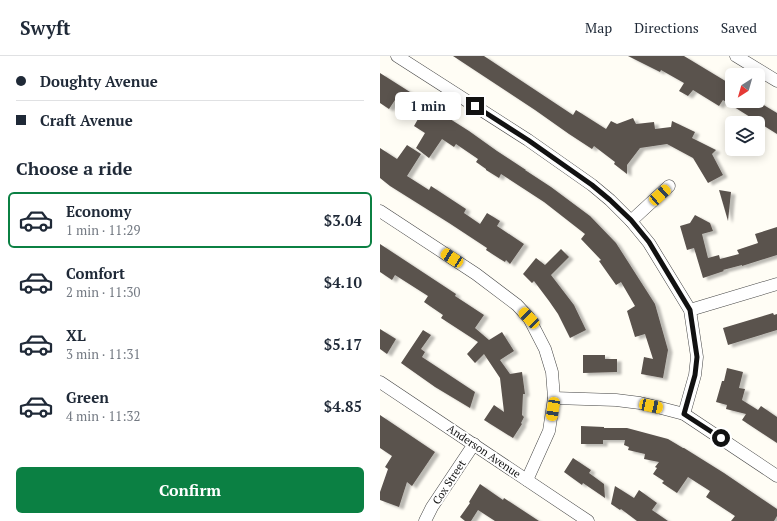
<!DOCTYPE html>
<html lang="en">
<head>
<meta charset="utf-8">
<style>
  :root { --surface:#fff; --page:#f2f2f3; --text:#1f2937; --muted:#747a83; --line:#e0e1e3; --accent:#0b8043 }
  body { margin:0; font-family:"PT Serif",serif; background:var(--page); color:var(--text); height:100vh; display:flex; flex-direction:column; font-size:15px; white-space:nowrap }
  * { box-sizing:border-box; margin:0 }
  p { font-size:13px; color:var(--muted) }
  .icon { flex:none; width:22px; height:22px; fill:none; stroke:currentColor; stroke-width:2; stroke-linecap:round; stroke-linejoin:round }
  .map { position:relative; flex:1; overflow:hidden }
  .side { display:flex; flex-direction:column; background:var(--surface); width:380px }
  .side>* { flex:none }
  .guide { display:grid; align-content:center; height:88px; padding:0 16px; background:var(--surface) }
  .needle { width:26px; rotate:217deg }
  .tools { position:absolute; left:345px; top:12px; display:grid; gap:8px }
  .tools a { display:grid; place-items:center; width:40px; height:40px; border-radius:6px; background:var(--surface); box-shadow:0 2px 10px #0003; font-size:20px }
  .end { position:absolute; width:18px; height:18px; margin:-9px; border:5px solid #111; background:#fff; box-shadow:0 0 0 2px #fff }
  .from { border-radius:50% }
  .bubble { position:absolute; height:28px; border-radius:6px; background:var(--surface); box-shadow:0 2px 10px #0003; font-size:13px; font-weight:700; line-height:28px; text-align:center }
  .car { position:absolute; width:12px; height:24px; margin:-12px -6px; border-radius:5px; box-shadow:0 0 3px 1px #0007; background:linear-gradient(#f5c518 24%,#345 0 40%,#f5c518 0 76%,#345 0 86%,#f5c518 0) }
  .guide b { display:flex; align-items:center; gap:14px; height:38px; font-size:15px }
  .guide b+b { border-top:1px solid var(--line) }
  .guide i { width:10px; height:10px; background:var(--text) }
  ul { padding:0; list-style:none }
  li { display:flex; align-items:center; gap:12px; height:56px; margin:0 8px 6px; padding:0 8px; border:2px solid transparent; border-radius:6px }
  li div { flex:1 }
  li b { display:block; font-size:15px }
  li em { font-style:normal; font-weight:700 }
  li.on { border-color:var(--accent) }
  li>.icon { width:36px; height:36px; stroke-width:1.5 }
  h2 { padding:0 16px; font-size:18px; line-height:48px }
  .cta { display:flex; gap:8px; margin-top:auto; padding:8px 16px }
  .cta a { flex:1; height:46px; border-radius:6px; background:var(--accent); color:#fff; font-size:16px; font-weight:700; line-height:46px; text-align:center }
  header { display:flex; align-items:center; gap:24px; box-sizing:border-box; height:56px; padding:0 20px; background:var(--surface); border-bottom:1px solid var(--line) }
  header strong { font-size:19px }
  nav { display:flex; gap:22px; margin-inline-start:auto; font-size:14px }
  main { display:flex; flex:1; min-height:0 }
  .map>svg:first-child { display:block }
  .building { fill:#5a524d; filter:url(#shadow) }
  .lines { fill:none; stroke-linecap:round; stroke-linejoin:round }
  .minor-casing { stroke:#444; stroke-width:13 }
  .minor { stroke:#fff; stroke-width:12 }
  .route { stroke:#111; stroke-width:5 }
  .labels { text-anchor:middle; stroke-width:4; stroke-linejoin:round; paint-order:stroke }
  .street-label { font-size:11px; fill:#111; stroke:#fff }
</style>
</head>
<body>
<header>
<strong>Swyft</strong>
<nav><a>Map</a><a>Directions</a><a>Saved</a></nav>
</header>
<main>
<section class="side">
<div class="guide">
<b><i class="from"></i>Doughty Avenue</b>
<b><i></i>Craft Avenue</b>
</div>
<h2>Choose a ride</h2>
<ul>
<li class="on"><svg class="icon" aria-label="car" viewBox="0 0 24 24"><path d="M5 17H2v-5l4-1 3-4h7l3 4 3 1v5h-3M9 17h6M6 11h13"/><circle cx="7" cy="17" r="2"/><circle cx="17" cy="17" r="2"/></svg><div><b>Economy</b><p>1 min · 11:29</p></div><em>$3.04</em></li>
<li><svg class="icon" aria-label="car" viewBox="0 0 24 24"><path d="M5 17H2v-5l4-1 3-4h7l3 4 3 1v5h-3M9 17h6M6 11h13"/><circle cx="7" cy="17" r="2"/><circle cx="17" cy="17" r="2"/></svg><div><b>Comfort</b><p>2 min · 11:30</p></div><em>$4.10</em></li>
<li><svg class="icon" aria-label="car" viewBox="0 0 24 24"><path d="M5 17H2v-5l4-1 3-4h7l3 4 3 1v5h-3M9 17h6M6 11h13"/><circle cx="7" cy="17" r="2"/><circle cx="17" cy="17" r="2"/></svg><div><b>XL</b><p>3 min · 11:31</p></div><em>$5.17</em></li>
<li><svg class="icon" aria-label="car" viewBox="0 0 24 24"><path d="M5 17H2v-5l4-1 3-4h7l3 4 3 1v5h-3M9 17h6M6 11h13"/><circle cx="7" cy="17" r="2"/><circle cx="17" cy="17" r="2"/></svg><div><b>Green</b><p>4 min · 11:32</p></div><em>$4.85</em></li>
</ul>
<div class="cta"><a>Confirm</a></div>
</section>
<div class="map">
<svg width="397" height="465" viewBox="0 0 397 465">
  <defs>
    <filter id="shadow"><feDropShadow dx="4.5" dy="2.5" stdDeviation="1" flood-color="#0004"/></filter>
  </defs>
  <rect width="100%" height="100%" fill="#fffdf5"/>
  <g class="building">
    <polygon points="73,0 104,0 193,59 196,54 226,73 231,65 237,68 253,62 256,68 274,66 275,73 291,71 292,65 315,76 312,82 336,94 332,98 343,119 328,127 313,102 287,88 260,92 247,109 247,118 234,108 235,106 214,90 212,93 189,78 155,54"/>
    <polygon points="248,0 304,0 352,29 352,45 377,45 397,57 397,78 343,44 339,50 313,34 308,40 299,35 304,27 281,14 280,16"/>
    <polygon points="0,17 30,36 29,37 89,75 117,95 146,114 145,114 171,131 210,160 236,187 275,248 288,294 283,322 261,318 264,301 273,303 265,278 255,281 247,255 255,250 241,226 236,229 219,205 221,204 201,183 205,178 164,146 121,118 119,122 106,114 106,113 96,106 98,103 76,88 74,91 62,83 49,102 36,92 45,77 34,70 38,63 32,59 34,56 15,44 9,53 0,47"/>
    <polygon points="27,89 41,98 27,120 49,134 51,130 86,153 84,157 100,168 107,157 120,165 117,170 144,188 130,208 126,204 125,206 120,203 106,194 107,192 69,167 10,130 0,122 0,92 17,103"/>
    <polygon points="339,134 351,136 348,165"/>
    <polygon points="315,159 330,167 333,175 322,178 328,202 339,199 340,203 359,198 357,194 378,187 375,178 397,171 397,199 362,210 362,209 343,214 344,215 323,222 314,192 307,194 300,170 310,167"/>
    <polygon points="0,188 76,238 75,240 104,259 95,272 109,284 122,276 134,295 120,304 130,318 142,316 145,338 143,338 142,359 144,361 141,367 142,368 133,382 104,364 114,349 124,356 120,322 104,298 95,307 87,298 98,286 61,262 63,259 44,246 48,240 15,219 12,224 0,216"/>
    <polygon points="181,193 189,201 171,219 194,249 206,274 190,282 178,258 169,245 154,225 152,227 143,218 156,202 165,209"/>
    <polygon points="393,257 394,259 397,258 397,274 348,289 343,272"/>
    <polygon points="0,273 16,283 7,298 0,293"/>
    <polygon points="43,274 51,279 41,293 45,296 42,301 95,336 90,352 55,331 21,307"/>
    <polygon points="203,299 225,299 225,303 237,303 237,316 203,317"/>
    <polygon points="347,312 363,316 359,332 365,333 362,344 378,354 381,350 397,361 397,387 362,364 366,358 346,353 347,349 336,346 342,325 344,325"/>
    <polygon points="0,359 55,396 32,430 27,426 19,451 0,444 0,436 8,413 5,411 12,400 0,392"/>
    <polygon points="201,370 224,371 224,372 247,372 288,383 303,392 304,392 344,417 397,453 397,460 394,465 351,465 355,460 326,441 330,435 308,421 297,437 282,427 284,425 273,418 277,412 275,411 279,406 264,403 265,398 248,394 249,391 244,389 245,384 223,384 223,388 201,388"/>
    <polygon points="193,402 211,414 209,417 224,428 225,442 203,427 202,429 184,416"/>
    <polygon points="100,428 123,444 124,442 159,465 115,465 98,454 91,465 85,465 80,461 90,447 89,446"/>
    <polygon points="235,430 254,442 259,434 277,447 272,454 288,465 257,465 241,453 240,454 231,448"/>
  </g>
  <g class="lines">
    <defs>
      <g id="minor">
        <polyline points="17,0 148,84 212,129 230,144 251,165 269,187 310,254 317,301 315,319 304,358"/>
        <polyline points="356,0 397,25"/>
        <polyline points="0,155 96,218 137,249 149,262 165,293 172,316 174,342 169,375 147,424"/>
        <polyline points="251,165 289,130"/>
        <polyline points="310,254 397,228"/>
        <polyline points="0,326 208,465"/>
        <polyline points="174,342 236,344 260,347 281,352 304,358 397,420"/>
        <polyline points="45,465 52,451 94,388"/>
      </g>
    </defs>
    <use href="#minor" class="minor-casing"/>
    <use href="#minor" class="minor"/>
  </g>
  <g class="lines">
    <polyline class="route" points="95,50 148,84 212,129 230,144 251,164 269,186 310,254 317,301 315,319 304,358 341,382"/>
  </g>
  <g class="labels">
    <g class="street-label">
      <text transform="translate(104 395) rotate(34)" y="4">Anderson Avenue</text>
      <text transform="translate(69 426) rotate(-57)" y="4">Cox Street</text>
    </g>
  </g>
</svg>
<div class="tools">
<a><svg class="needle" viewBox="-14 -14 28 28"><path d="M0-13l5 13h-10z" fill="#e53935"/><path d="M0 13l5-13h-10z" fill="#747a83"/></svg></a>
<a><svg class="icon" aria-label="layers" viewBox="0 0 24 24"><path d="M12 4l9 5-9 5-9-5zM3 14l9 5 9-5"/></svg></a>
</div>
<i class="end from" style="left:341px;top:382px"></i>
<i class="end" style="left:95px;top:50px"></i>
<div class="bubble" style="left:15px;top:36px;width:66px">1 min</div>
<i class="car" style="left:280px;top:139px;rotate:48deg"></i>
<i class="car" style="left:72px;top:202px;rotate:303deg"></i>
<i class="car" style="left:149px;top:262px;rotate:316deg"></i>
<i class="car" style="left:271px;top:350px;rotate:102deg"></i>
<i class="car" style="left:173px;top:353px;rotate:189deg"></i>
</div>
</main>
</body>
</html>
